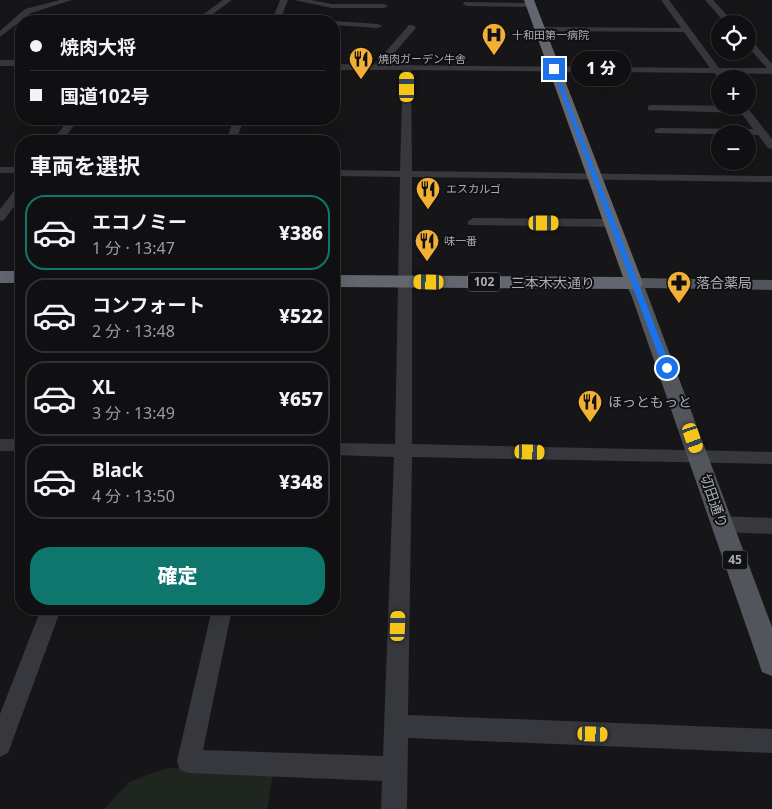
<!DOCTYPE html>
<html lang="ja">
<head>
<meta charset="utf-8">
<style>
  :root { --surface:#101012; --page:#1e1e20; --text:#f1f3f6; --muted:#9c9d9f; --line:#303032; --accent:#0f766e }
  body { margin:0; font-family:"Noto Sans","Noto Sans JP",sans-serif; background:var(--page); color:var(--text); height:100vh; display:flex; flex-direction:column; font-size:19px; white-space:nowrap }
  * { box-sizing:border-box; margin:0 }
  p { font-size:16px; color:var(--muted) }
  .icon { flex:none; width:28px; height:28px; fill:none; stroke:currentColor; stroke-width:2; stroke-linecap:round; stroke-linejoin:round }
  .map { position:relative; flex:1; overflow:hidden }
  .sheet { position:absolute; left:15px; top:135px; width:325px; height:480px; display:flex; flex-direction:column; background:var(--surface); border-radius:20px; box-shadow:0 5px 20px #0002,0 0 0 1px var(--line) }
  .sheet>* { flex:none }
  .banner { position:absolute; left:15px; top:15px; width:325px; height:110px; border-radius:20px; box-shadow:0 5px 20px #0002,0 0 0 1px var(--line); display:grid; align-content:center; height:110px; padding:0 15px; background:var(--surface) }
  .fabs { position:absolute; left:711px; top:15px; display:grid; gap:10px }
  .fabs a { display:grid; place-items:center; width:45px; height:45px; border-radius:50%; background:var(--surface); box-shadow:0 5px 20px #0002,0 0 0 1px var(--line); font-size:25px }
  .end { position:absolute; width:22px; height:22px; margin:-11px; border:6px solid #1a73e8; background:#fff; box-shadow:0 0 0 2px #fff }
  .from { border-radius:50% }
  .bubble { position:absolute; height:35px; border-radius:18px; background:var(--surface); box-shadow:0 5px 20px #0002,0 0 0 1px var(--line); font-size:16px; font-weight:800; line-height:35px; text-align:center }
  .car { position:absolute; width:15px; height:30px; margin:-15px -8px; border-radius:6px; box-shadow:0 0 4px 1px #0007; background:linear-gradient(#f5c518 24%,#345 0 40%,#f5c518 0 76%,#345 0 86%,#f5c518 0) }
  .banner b { display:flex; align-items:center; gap:18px; height:48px; font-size:19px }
  .banner b+b { border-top:1px solid var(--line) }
  .banner i { width:12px; height:12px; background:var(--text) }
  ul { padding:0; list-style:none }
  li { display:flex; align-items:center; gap:15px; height:75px; margin:0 10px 8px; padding:0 5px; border:2px solid var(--line); border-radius:20px }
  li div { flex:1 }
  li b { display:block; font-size:19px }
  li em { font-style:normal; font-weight:800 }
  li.active { border-color:var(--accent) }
  li>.icon { width:45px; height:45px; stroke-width:1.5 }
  h2 { padding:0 15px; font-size:22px; line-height:60px }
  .action { display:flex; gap:10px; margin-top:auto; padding:10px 15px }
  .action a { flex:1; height:58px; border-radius:20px; background:var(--accent); color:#fff; font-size:20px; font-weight:800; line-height:58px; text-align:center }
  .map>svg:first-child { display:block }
  .green { fill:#1e261f }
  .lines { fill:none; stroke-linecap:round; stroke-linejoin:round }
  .minor { fill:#37383d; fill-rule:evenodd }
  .major { fill:#53555c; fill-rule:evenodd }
  .highway { fill:#63666e; fill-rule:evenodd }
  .route { fill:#1a73e8 }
  .labels { text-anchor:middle; stroke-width:4; stroke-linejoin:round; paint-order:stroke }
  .far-poi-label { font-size:11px; fill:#a8adb8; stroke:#111113; text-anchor:start }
  .shield { fill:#111113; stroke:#7b7e86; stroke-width:1 }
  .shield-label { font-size:12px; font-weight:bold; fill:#a8adb8 }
  .street-label { font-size:14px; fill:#a8adb8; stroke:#111113 }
  .poi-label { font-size:14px; fill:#a8adb8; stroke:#111113; text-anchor:start }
</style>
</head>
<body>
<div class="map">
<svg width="772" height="809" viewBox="0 0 772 809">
  <rect width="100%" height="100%" fill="#161618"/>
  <polygon class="green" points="197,766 273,773 267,809 104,809 129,782 163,769"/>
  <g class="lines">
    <g class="minor">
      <polygon points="60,0 72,0 31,13 0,37 0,31 25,9"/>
      <polygon points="223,0 232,0 203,21 194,21"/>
      <polygon points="280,0 288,0 282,15 316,19 320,21 280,20 272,21"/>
      <polygon points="294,0 311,0 332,4 384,4 388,6 384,8 332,8"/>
      <polygon points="661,0 669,0 719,68 767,68 748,47 748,40 751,40 772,64 772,74 723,73 726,77 720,79 714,73 411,70 412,171 772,176 772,182 412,177 412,444 772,452 772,464 412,457 408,715 772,729 772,753 408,738 407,809 381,809 382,781 189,773 180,770 177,761 212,609 232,609 203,750 383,756 394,457 334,455 334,443 395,444 400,177 334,176 334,170 400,171 403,70 334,70 334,64 374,65 409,25 412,25 416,27 415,29 384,65 710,68 684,32 539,31 535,29 539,27 681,28"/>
      <polygon points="705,0 713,0 735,24 726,24"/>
      <polygon points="464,2 530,3 534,5 530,7 467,6 463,4"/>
      <polygon points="332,21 334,21 378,24 382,26 378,28 334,25 334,21"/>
      <rect x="0" y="60" width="21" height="6"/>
      <polygon points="651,105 746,106 772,139 772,149 768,148 758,135 655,133 655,129 659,128 753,129 741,113 648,110 648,106"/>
      <polygon points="69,119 79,119 62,141 52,141"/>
      <polygon points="234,119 244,119 236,141 226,141"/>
      <rect x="0" y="167" width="21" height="6"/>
      <polygon points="21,186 21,197 4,220 0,221 0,209 17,187"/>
      <polygon points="473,218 611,219 617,223 611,227 469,225 467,222"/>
      <rect x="0" y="439" width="21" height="12"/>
      <polygon points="722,516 772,518 772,534 722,532 715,529 713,524 715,519"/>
      <polygon points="41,609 61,609 8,753 0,757 0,714"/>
    </g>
    <polygon class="major" points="634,278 772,280 772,290 645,288 772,627 772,676 762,672 759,663 632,297 626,283 628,279"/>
    <g class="highway">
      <polygon points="524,0 534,0 643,283 641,287 634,289 334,287 334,275 623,277"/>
      <rect x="0" y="271" width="21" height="12"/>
    </g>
  </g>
  <polygon class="route" points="554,67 556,69 671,368 670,370 663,368 552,69"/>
  <defs>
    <symbol id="hospital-pin" viewBox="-11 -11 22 30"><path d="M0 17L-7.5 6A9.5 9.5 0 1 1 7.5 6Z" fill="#f2b134" stroke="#111113"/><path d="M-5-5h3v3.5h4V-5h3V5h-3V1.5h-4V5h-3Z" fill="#111"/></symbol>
    <symbol id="restaurant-pin" viewBox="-11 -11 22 30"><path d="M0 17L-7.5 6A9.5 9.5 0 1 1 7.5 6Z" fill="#f2b134" stroke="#111113"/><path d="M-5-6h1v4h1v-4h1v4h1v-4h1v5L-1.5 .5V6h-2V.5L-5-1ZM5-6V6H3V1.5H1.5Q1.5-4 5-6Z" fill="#111"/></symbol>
    <symbol id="pharmacy-pin" viewBox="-11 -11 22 30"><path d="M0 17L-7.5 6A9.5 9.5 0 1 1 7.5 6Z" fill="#f2b134" stroke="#111113"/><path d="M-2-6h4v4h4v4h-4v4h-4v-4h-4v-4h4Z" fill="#111"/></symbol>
  </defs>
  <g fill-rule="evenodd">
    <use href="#hospital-pin" x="480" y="21" width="28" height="38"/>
    <use href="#restaurant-pin" x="347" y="45" width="28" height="38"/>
    <use href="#restaurant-pin" x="414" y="175" width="28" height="38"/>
    <use href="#restaurant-pin" x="413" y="227" width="28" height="38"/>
    <use href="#pharmacy-pin" x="665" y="269" width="28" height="38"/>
    <use href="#restaurant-pin" x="576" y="388" width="28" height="38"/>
  </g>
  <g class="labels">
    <g class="far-poi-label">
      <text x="512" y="39">十和田第一病院</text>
      <text x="378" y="63">焼肉ガーデン牛舎</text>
      <text x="446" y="193">エスカルゴ</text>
      <text x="444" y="245">味一番</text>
    </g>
    <g class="shield">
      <rect x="468" y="272.5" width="32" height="19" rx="4"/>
      <rect x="722.5" y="550.5" width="25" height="19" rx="4"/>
    </g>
    <g class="shield-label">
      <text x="484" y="286">102</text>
      <text x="735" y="564">45</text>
    </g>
    <g class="street-label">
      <text x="553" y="288">三本木大通り</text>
      <text transform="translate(714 501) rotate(71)" y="5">切田通り</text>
    </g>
    <g class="poi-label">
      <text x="696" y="288">落合薬局</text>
      <text x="608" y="407">ほっともっと</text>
    </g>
  </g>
</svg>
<div class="fabs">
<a><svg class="icon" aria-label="locate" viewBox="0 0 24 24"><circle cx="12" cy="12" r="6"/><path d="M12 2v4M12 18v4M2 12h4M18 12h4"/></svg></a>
<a>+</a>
<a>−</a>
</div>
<i class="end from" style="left:667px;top:368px"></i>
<i class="end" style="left:554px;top:69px"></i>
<div class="bubble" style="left:571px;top:51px;width:60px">1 分</div>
<i class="car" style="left:407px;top:87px;rotate:0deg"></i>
<i class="car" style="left:544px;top:223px;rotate:90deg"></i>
<i class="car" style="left:429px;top:282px;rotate:271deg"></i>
<i class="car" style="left:693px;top:438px;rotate:161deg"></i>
<i class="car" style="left:530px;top:452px;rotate:92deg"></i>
<i class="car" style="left:398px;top:626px;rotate:2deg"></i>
<i class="car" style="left:593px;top:734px;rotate:92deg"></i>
<div class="banner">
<b><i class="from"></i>焼肉大将</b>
<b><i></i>国道102号</b>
</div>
<section class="sheet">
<h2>車両を選択</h2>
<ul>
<li class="active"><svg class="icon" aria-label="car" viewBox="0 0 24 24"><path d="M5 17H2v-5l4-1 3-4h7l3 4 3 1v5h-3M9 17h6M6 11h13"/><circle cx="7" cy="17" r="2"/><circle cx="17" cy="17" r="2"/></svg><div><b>エコノミー</b><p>1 分 · 13:47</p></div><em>¥386</em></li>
<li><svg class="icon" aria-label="car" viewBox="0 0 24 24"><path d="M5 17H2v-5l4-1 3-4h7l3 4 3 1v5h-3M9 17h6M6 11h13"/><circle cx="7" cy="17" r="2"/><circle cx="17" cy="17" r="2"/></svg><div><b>コンフォート</b><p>2 分 · 13:48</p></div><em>¥522</em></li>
<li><svg class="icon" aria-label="car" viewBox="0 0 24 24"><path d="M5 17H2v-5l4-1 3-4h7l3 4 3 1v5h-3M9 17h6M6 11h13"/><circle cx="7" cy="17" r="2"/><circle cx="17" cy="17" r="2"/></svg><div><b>XL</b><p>3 分 · 13:49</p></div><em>¥657</em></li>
<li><svg class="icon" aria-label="car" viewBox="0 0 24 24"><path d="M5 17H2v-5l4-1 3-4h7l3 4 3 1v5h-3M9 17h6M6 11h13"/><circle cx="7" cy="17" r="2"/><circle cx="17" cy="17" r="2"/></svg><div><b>Black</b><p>4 分 · 13:50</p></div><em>¥348</em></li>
</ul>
<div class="action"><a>確定</a></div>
</section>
</div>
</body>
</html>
